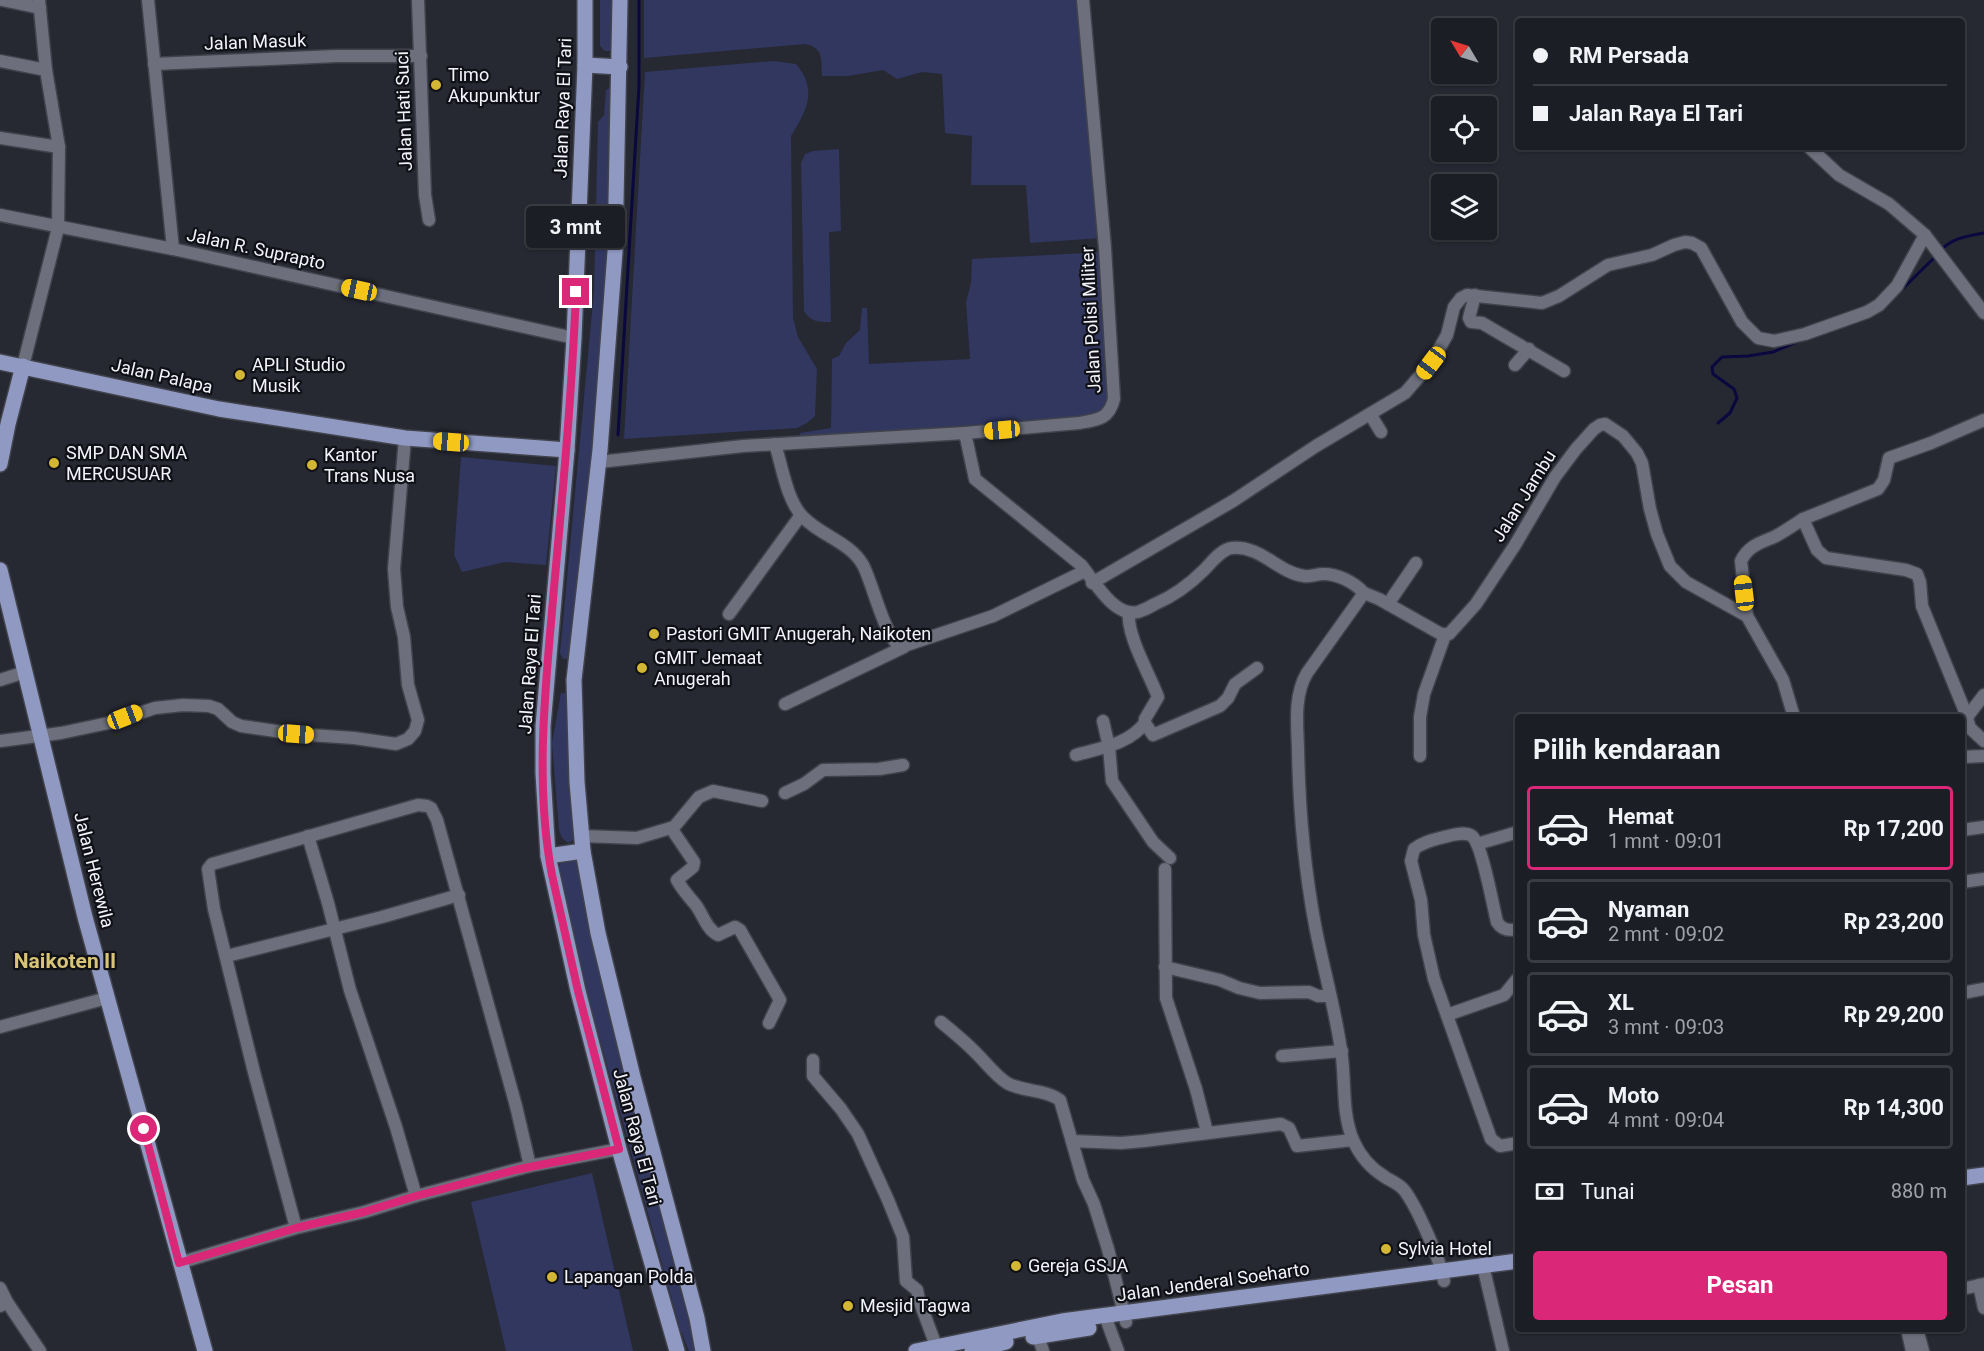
<!DOCTYPE html>
<html lang="id">
<head>
<meta charset="utf-8">
<style>
  :root { --surface:#1c1e26; --page:#25272e; --text:#f1f3f6; --muted:#a0a2a7; --line:#3a3c43; --accent:#db2777 }
  body { margin:0; font-family:Roboto,sans-serif; background:var(--page); color:var(--text); height:100vh; display:flex; flex-direction:column; font-size:22px; white-space:nowrap }
  * { box-sizing:border-box; margin:0 }
  p { font-size:20px; color:var(--muted) }
  .icon { flex:none; width:33px; height:33px; fill:none; stroke:currentColor; stroke-width:2; stroke-linecap:round; stroke-linejoin:round }
  .map { position:relative; flex:1; overflow:hidden }
  .sheet { position:absolute; left:1515px; top:714px; width:450px; height:618px; display:flex; flex-direction:column; background:var(--surface); border-radius:6px; box-shadow:0 2px 4px #0004,0 0 0 2px var(--line) }
  .sheet>* { flex:none }
  .banner { position:absolute; left:1515px; top:18px; width:450px; height:132px; border-radius:6px; box-shadow:0 2px 4px #0004,0 0 0 2px var(--line); display:grid; align-content:center; height:132px; padding:0 18px; background:var(--surface) }
  .needle { width:39px; rotate:308deg }
  .buttons { position:absolute; left:1431px; top:18px; display:grid; gap:12px }
  .buttons a { display:grid; place-items:center; width:66px; height:66px; border-radius:6px; background:var(--surface); box-shadow:0 2px 4px #0004,0 0 0 2px var(--line); font-size:30px }
  .end { position:absolute; width:27px; height:27px; margin:-14px; border:8px solid #db2777; background:#fff; box-shadow:0 0 0 3px #fff }
  .from { border-radius:50% }
  .bubble { position:absolute; height:42px; border-radius:6px; background:var(--surface); box-shadow:0 2px 4px #0004,0 0 0 2px var(--line); font-size:20px; font-weight:700; line-height:42px; text-align:center }
  .car { position:absolute; width:18px; height:36px; margin:-18px -9px; border-radius:8px; box-shadow:0 0 4px 2px #0007; background:linear-gradient(#f5c518 24%,#345 0 40%,#f5c518 0 76%,#345 0 86%,#f5c518 0) }
  .banner b { display:flex; align-items:center; gap:21px; height:57px; font-size:22px }
  .banner b+b { border-top:2px solid var(--line) }
  .banner i { width:15px; height:15px; background:var(--text) }
  ul { padding:0; list-style:none }
  li { display:flex; align-items:center; gap:18px; height:84px; margin:0 12px 9px; padding:0 6px; border:3px solid var(--line); border-radius:6px }
  li div { flex:1 }
  li b { display:block; font-size:22px }
  li em { font-style:normal; font-weight:700 }
  li.current { border-color:var(--accent) }
  li>.icon { width:54px; height:54px; stroke-width:1.5 }
  h2 { padding:0 18px; font-size:27px; line-height:72px }
  .pay { display:flex; align-items:center; gap:15px; height:66px; padding:0 18px; font-size:22px }
  .pay p { margin-inline-start:auto }
  .action { display:flex; gap:12px; margin-top:auto; padding:12px 18px }
  .action a { flex:1; height:69px; border-radius:6px; background:var(--accent); color:#fff; font-size:24px; font-weight:700; line-height:69px; text-align:center }
  .map>svg:first-child { display:block }
  .green { fill:#31375f }
  .lines { fill:none; stroke-linecap:round; stroke-linejoin:round }
  .stream { stroke:#0b073f; stroke-width:3 }
  .minor-casing { stroke:#41434c; stroke-width:15 }
  .major-casing { stroke:#41434c; stroke-width:18 }
  .minor { stroke:#6d707c; stroke-width:12 }
  .major { stroke:#9099c2; stroke-width:15 }
  .route { stroke:#db2777; stroke-width:8 }
  .poi-dot { fill:#d4b635; stroke:#101116; stroke-width:2 }
  .labels { text-anchor:middle; stroke-width:4.5; stroke-linejoin:round; paint-order:stroke }
  .street-label { font-size:18px; fill:#f3f4fb; stroke:#101116 }
  .poi-label { font-size:18px; fill:#f3f4fb; stroke:#101116; text-anchor:start }
  .quarter-label { font-size:21px; font-weight:bold; fill:#d8c476; stroke:#101116 }
</style>
</head>
<body>
<div class="map">
<svg width="1984" height="1351" viewBox="0 0 1984 1351">
  <rect width="100%" height="100%" fill="#262832"/>
  <g class="green">
    <polygon points="600,0 616,0 615,48 611,51 605,51 600,46"/>
    <path d="M 644,0 L 1081,0 L 1102,238 L 1030,243 L 1026,185 L 971,185 L 972,136 L 945,133 L 942,74 L 922,72 L 897,79 L 883,70 L 848,76 L 822,76 C 821,59 824,48 805,44 L 644,58 Z"/>
    <path d="M 774,61 L 796,64 C 818,90 807,110 791,136 L 793,318 L 798,337 L 817,369 L 815,416 L 807,423 L 797,428 L 624,439 L 645,72 Z"/>
    <polygon points="610,88 614,89 608,335 570,654 567,659 563,659 560,653 594,291 598,122 604,115 606,90"/>
    <path d="M 839,149 L 841,231 L 829,232 L 831,322 C 818,322 811,322 804,311 L 801,163 L 805,154 L 813,151 Z"/>
    <polygon points="1104,252 1114,393 1105,410 1079,417 800,438 800,433 831,428 832,359 839,356 846,343 860,330 862,308 867,308 869,364 970,359 966,302 971,283 972,259"/>
    <polygon points="461,457 556,466 546,565 505,562 462,572 454,555"/>
    <polygon points="561,693 573,694 578,833 573,840 568,843 562,838 559,830 552,743"/>
    <polygon points="574,858 579,864 701,1351 689,1351 680,1329 586,989 559,868 561,860"/>
    <polygon points="592,1173 633,1351 506,1351 471,1202"/>
  </g>
  <g class="lines">
    <g class="stream">
      <path d="M 1940,251 C 1952,238 1967,236 1984,233"/>
      <polyline points="1887,304 1936,256"/>
      <polyline points="1718,423 1730,413 1737,398 1734,389 1713,374 1712,367 1722,357 1748,356 1773,352 1799,341"/>
      <polyline points="618,435 639,86 639,0"/>
    </g>
    <defs>
      <g id="minor">
        <polyline points="2,0 40,8"/>
        <polyline points="148,0 173,249"/>
        <polyline points="418,0 425,195 429,220"/>
        <polyline points="0,61 46,70"/>
        <polyline points="154,64 337,56 421,56"/>
        <polyline points="0,138 59,147"/>
        <polyline points="1809,147 1839,175 1889,204 1925,235 1984,313"/>
        <polyline points="0,215 173,249 574,338"/>
        <polyline points="1475,295 1469,318 1471,322 1482,323 1564,371"/>
        <polyline points="1515,365 1529,349"/>
        <polyline points="23,366 58,228 59,147 46,70 39,0"/>
        <polyline points="1370,414 1381,432"/>
        <path d="M 965,433 L 975,479 L 1081,565 C 1093,579 1114,618 1138,612 C 1144,610 1150,607 1155,604 C 1174,596 1189,585 1204,570 C 1211,563 1221,549 1232,548 C 1260,545 1279,573 1304,576 C 1310,577 1317,574 1323,574 C 1338,574 1354,582 1364,593 L 1307,673 C 1294,695 1297,723 1298,748 C 1299,808 1304,866 1315,925 C 1323,967 1335,1008 1341,1050 C 1346,1079 1341,1111 1353,1140 C 1360,1156 1370,1168 1385,1177 C 1391,1181 1399,1184 1404,1190 C 1416,1205 1441,1261 1444,1281"/>
        <path d="M 775,444 C 782,466 787,501 803,517 C 821,536 850,542 863,565 C 873,584 885,639 901,647 L 993,616 L 1085,571"/>
        <path d="M 599,462 L 743,446 L 965,433 L 1079,423 C 1098,420 1109,419 1114,399 L 1105,248 L 1083,0"/>
        <polyline points="1803,519 1878,489 1884,480 1889,458 1931,443 1984,420"/>
        <polyline points="1092,583 1233,501 1316,446 1405,393 1431,363 1447,335 1454,307 1461,298 1467,295 1542,303 1559,296 1608,265 1652,255 1674,245 1685,242 1692,243 1701,248 1742,322 1758,338 1774,341 1805,334 1867,312 1879,305 1897,286 1925,235"/>
        <polyline points="1364,593 1379,599 1441,634 1449,634 1476,604 1515,545 1555,477 1576,449 1594,429 1600,425 1605,424 1623,436 1637,453 1642,463 1650,509 1657,534 1670,566 1686,582 1747,616"/>
        <polyline points="1388,604 1416,563"/>
        <path d="M 1129,612 C 1126,635 1150,675 1158,697 L 1145,719 L 1145,723 L 1153,735 L 1220,706 L 1228,698 L 1235,684 L 1257,668"/>
        <polyline points="729,614 801,515"/>
        <polyline points="0,680 25,672"/>
        <polyline points="785,704 904,647"/>
        <path d="M 1794,717 L 1783,680 L 1747,616 L 1741,561 C 1748,546 1760,543 1774,537 C 1784,532 1794,525 1803,519 L 1817,550 L 1826,558 L 1906,570 L 1917,574 L 1920,582 L 1922,606 L 1964,709 L 1970,728 L 1984,741"/>
        <polyline points="1967,717 1984,695"/>
        <polyline points="1103,721 1109,747 1112,781 1116,787 1153,842 1170,858"/>
        <polyline points="0,741 61,733 113,722 155,708 183,705 209,706 218,709 232,722 241,726 296,734 354,738 396,744 408,739 415,731 418,720 408,685 404,637 397,607 394,569 405,438"/>
        <path d="M 1076,755 C 1101,748 1129,744 1145,723"/>
        <polyline points="1420,756 1420,717 1424,694 1445,635"/>
        <polyline points="1962,757 1984,756"/>
        <polyline points="785,793 804,784 823,770 879,769 903,765"/>
        <path d="M 671,828 L 694,862 L 693,867 L 677,880 C 682,889 688,896 695,904 C 703,914 706,929 718,935 L 735,927 L 740,930 L 780,1000 L 769,1023"/>
        <polyline points="1962,830 1984,827"/>
        <polyline points="308,836 328,903 350,990 396,1127 416,1196"/>
        <polyline points="582,836 637,838 674,827 699,797 713,791 762,801"/>
        <polyline points="1477,844 1518,832"/>
        <polyline points="1165,869 1166,998 1196,1089 1207,1132"/>
        <polyline points="1962,882 1984,879"/>
        <path d="M 1518,929 C 1509,931 1502,930 1497,922 C 1493,906 1482,844 1472,836 C 1464,831 1453,835 1444,837 C 1433,840 1423,842 1414,849 L 1411,861 L 1421,900 L 1424,935 L 1434,979 L 1491,1139 L 1500,1146 L 1518,1143"/>
        <polyline points="227,956 382,917 459,895"/>
        <polyline points="1165,967 1220,980 1239,988 1260,993 1309,992 1318,996 1330,996"/>
        <polyline points="1962,993 1984,989"/>
        <polyline points="1447,1015 1504,995 1518,978"/>
        <path d="M 941,1022 C 952,1031 963,1040 973,1050 C 984,1060 994,1075 1007,1083 C 1023,1092 1045,1089 1060,1100 L 1083,1180 L 1094,1204 L 1108,1249 L 1126,1322"/>
        <polyline points="0,1027 107,998"/>
        <polyline points="1282,1056 1342,1051"/>
        <polyline points="813,1060 813,1076 841,1109 858,1134 888,1200 903,1237 906,1281 917,1290 919,1300 938,1351"/>
        <polyline points="1072,1141 1121,1143 1144,1141 1281,1124 1289,1128 1297,1146 1353,1140"/>
        <polyline points="530,1166 619,1149"/>
        <polyline points="179,1263 296,1228 364,1212 416,1196 530,1166 516,1106 437,820 431,808 427,806 418,805 212,864 208,869 214,909 254,1072 296,1228"/>
        <polyline points="1485,1274 1503,1351"/>
        <polyline points="1979,1285 1984,1308"/>
        <polyline points="0,1288 7,1302 0,1306"/>
        <polyline points="1962,1289 1984,1284"/>
        <polyline points="7,1302 40,1351"/>
        <polyline points="1108,1316 1108,1324 1118,1351"/>
        <polyline points="1907,1329 1912,1351"/>
        <polyline points="1917,1329 1923,1351"/>
        <polyline points="1038,1336 1043,1351"/>
      </g>
      <g id="major">
        <polyline points="585,0 585,65 574,338 567,450 543,726 543,773 548,856 578,991 619,1149 677,1351"/>
        <polyline points="620,0 615,252 600,450 574,680 577,782 583,851 598,933 633,1077 697,1318 703,1351"/>
        <polyline points="585,65 620,67"/>
        <polyline points="0,362 219,409 405,438 567,450"/>
        <polyline points="0,464 8,424 23,366"/>
        <polyline points="0,570 85,917 205,1351"/>
        <polyline points="548,856 583,851"/>
        <polyline points="1962,1178 1984,1175"/>
        <polyline points="1033,1337 1089,1328"/>
        <polyline points="916,1351 1062,1321 1518,1261"/>
        <polyline points="972,1351 1006,1342"/>
      </g>
    </defs>
    <use href="#minor" class="minor-casing"/>
    <use href="#major" class="major-casing"/>
    <use href="#minor" class="minor"/>
    <use href="#major" class="major"/>
  </g>
  <g class="lines">
    <path class="route" d="M 144,1129 L 179,1263 L 296,1228 L 364,1212 L 416,1196 L 515,1170 L 619,1149 L 578,991 L 552,875 C 534,781 546,683 554,588 C 563,490 572,391 576,292"/>
  </g>
  <g class="poi-dot">
    <circle cx="436" cy="85" r="6"/>
    <circle cx="240" cy="375" r="6"/>
    <circle cx="54" cy="463" r="6"/>
    <circle cx="312" cy="465" r="6"/>
    <circle cx="654" cy="634" r="6"/>
    <circle cx="642" cy="668" r="6"/>
    <circle cx="1386" cy="1249" r="6"/>
    <circle cx="1016" cy="1266" r="6"/>
    <circle cx="552" cy="1277" r="6"/>
    <circle cx="848" cy="1306" r="6"/>
  </g>
  <g class="labels">
    <g class="street-label">
      <text transform="translate(255 42) rotate(-2)" y="6">Jalan Masuk</text>
      <text transform="translate(563 108) rotate(-88)" y="6">Jalan Raya El Tari</text>
      <text transform="translate(404 111) rotate(-92)" y="6">Jalan Hati Suci</text>
      <text transform="translate(256 249) rotate(12)" y="6">Jalan R. Suprapto</text>
      <text transform="translate(1091 320) rotate(-93)" y="6">Jalan Polisi Militer</text>
      <text transform="translate(162 376) rotate(13)" y="6">Jalan Palapa</text>
      <text transform="translate(1524 496) rotate(-58)" y="6">Jalan Jambu</text>
      <text transform="translate(530 664) rotate(-86)" y="6">Jalan Raya El Tari</text>
      <text transform="translate(94 870) rotate(76)" y="6">Jalan Herewila</text>
      <text transform="translate(637 1137) rotate(75)" y="6">Jalan Raya El Tari</text>
      <text transform="translate(1213 1282) rotate(-8)" y="6">Jalan Jenderal Soeharto</text>
    </g>
    <g class="poi-label">
      <text x="448" y="81">Timo<tspan x="448" dy="21">Akupunktur</tspan></text>
      <text x="252" y="371">APLI Studio<tspan x="252" dy="21">Musik</tspan></text>
      <text x="66" y="459">SMP DAN SMA<tspan x="66" dy="21">MERCUSUAR</tspan></text>
      <text x="324" y="461">Kantor<tspan x="324" dy="21">Trans Nusa</tspan></text>
      <text x="666" y="640">Pastori GMIT Anugerah, Naikoten</text>
      <text x="654" y="664">GMIT Jemaat<tspan x="654" dy="21">Anugerah</tspan></text>
      <text x="1398" y="1255">Sylvia Hotel</text>
      <text x="1028" y="1272">Gereja GSJA</text>
      <text x="564" y="1283">Lapangan Polda</text>
      <text x="860" y="1312">Mesjid Tagwa</text>
    </g>
    <g class="quarter-label">
      <text x="65" y="968">Naikoten II</text>
    </g>
  </g>
</svg>
<div class="buttons">
<a><svg class="needle" viewBox="-14 -14 28 28"><path d="M0-13l5 13h-10z" fill="#e53935"/><path d="M0 13l5-13h-10z" fill="#a0a2a7"/></svg></a>
<a><svg class="icon" aria-label="locate" viewBox="0 0 24 24"><circle cx="12" cy="12" r="6"/><path d="M12 2v4M12 18v4M2 12h4M18 12h4"/></svg></a>
<a><svg class="icon" aria-label="layers" viewBox="0 0 24 24"><path d="M12 4l9 5-9 5-9-5zM3 14l9 5 9-5"/></svg></a>
</div>
<i class="end from" style="left:144px;top:1129px"></i>
<i class="end" style="left:576px;top:292px"></i>
<div class="bubble" style="left:526px;top:206px;width:99px">3 mnt</div>
<i class="car" style="left:359px;top:290px;rotate:282deg"></i>
<i class="car" style="left:1431px;top:363px;rotate:217deg"></i>
<i class="car" style="left:1002px;top:430px;rotate:265deg"></i>
<i class="car" style="left:451px;top:442px;rotate:274deg"></i>
<i class="car" style="left:1744px;top:593px;rotate:353deg"></i>
<i class="car" style="left:125px;top:717px;rotate:69deg"></i>
<i class="car" style="left:296px;top:734px;rotate:94deg"></i>
<div class="banner">
<b><i class="from"></i>RM Persada</b>
<b><i></i>Jalan Raya El Tari</b>
</div>
<section class="sheet">
<h2>Pilih kendaraan</h2>
<ul>
<li class="current"><svg class="icon" aria-label="car" viewBox="0 0 24 24"><path d="M5 17H2v-5l4-1 3-4h7l3 4 3 1v5h-3M9 17h6M6 11h13"/><circle cx="7" cy="17" r="2"/><circle cx="17" cy="17" r="2"/></svg><div><b>Hemat</b><p>1 mnt · 09:01</p></div><em>Rp 17,200</em></li>
<li><svg class="icon" aria-label="car" viewBox="0 0 24 24"><path d="M5 17H2v-5l4-1 3-4h7l3 4 3 1v5h-3M9 17h6M6 11h13"/><circle cx="7" cy="17" r="2"/><circle cx="17" cy="17" r="2"/></svg><div><b>Nyaman</b><p>2 mnt · 09:02</p></div><em>Rp 23,200</em></li>
<li><svg class="icon" aria-label="car" viewBox="0 0 24 24"><path d="M5 17H2v-5l4-1 3-4h7l3 4 3 1v5h-3M9 17h6M6 11h13"/><circle cx="7" cy="17" r="2"/><circle cx="17" cy="17" r="2"/></svg><div><b>XL</b><p>3 mnt · 09:03</p></div><em>Rp 29,200</em></li>
<li><svg class="icon" aria-label="car" viewBox="0 0 24 24"><path d="M5 17H2v-5l4-1 3-4h7l3 4 3 1v5h-3M9 17h6M6 11h13"/><circle cx="7" cy="17" r="2"/><circle cx="17" cy="17" r="2"/></svg><div><b>Moto</b><p>4 mnt · 09:04</p></div><em>Rp 14,300</em></li>
</ul>
<div class="pay"><svg class="icon" aria-label="cash" viewBox="0 0 24 24"><path d="M3 7h18v10H3z"/><circle cx="12" cy="12" r="2"/></svg>Tunai<p>880 m</p></div>
<div class="action"><a>Pesan</a></div>
</section>
</div>
</body>
</html>
